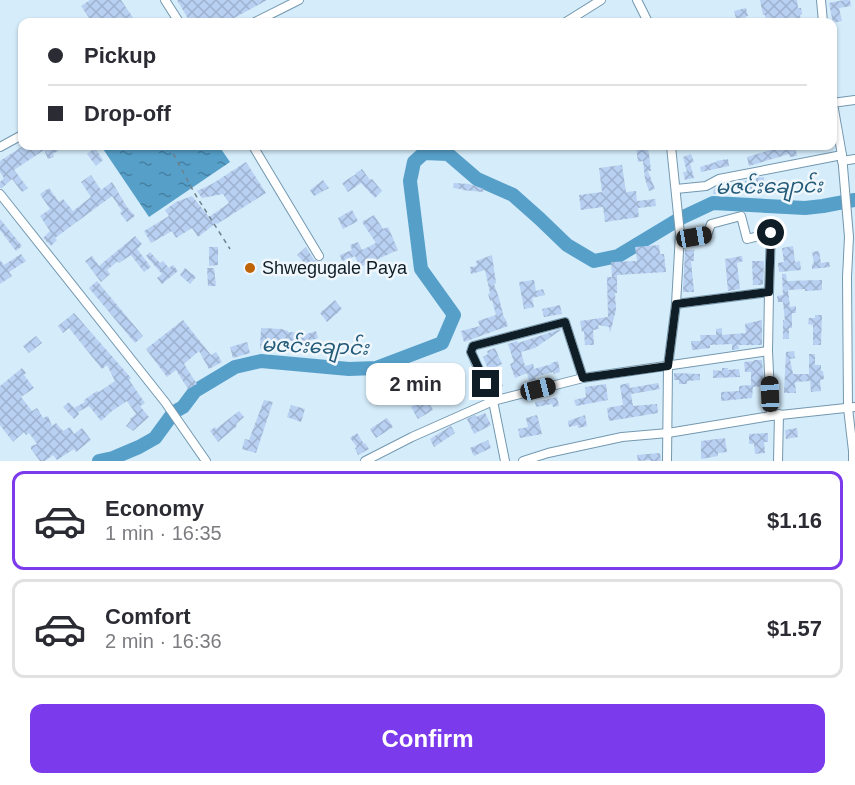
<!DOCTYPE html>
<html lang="en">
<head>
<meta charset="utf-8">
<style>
  :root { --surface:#fff; --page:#f2f2f3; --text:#2b2b33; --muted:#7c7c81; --line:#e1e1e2; --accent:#7c3aed }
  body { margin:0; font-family:Helvetica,"Noto Sans Myanmar",sans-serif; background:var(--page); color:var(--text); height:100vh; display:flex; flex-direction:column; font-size:22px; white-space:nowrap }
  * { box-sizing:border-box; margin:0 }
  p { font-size:20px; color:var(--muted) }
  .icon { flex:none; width:33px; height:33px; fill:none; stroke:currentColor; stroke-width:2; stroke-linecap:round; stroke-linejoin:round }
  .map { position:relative; height:461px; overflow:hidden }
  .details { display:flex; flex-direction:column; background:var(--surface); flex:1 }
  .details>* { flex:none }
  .guide { position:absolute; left:18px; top:18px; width:819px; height:132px; border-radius:12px; box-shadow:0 2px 4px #0004; display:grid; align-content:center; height:132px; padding:0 30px; background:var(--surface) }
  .end { position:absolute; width:27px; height:27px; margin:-14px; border:8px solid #0f1d26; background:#fff; box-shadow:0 0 0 3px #fff }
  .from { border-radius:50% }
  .bubble { position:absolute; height:42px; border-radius:12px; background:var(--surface); box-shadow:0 2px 4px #0004; font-size:20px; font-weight:700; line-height:42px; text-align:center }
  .car { position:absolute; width:18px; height:36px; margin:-18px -9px; border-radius:8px; box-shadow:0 0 4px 2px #0007; background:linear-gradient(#222 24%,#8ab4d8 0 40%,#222 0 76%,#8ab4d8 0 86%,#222 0) }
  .guide b { display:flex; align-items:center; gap:21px; height:57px; font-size:22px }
  .guide b+b { border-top:2px solid var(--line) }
  .guide i { width:15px; height:15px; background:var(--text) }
  ul { padding:10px 0 0; list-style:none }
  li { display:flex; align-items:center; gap:18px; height:99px; margin:0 12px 9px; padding:0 18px; border:3px solid var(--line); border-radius:12px }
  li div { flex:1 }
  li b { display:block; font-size:22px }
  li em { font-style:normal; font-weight:700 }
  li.active { border-color:var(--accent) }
  li>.icon { width:54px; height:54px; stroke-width:1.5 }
  .primary-button { display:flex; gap:12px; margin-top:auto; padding:12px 30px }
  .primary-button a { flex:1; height:69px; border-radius:12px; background:var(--accent); color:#fff; font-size:24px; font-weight:700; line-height:69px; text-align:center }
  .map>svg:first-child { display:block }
  .water { fill:url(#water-ripples) }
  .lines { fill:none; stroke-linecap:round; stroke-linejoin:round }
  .river { stroke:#569fc9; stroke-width:14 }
  .building { fill:url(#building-cross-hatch) }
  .minor-casing { stroke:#7398af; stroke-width:10 }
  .path { stroke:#6d808c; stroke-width:1.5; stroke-dasharray:4.5 4.5; stroke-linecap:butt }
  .minor { stroke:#fff; stroke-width:8 }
  .route { stroke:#0f1d26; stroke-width:8 }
  .poi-dot { fill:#be6407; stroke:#eff7fc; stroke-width:2 }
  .labels { text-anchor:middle; stroke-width:5; stroke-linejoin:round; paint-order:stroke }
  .poi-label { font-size:18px; fill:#0f1d26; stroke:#eff7fc; text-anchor:start }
  .water-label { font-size:20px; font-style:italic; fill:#235a78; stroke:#eff7fc }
</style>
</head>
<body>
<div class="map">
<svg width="855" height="461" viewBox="0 0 855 461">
  <defs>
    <pattern id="water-ripples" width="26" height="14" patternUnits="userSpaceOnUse" patternTransform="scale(1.5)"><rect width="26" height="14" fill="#569fc9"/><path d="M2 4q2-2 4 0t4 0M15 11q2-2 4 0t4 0" fill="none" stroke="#4681a3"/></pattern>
    <pattern id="building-cross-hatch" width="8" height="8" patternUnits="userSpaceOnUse" patternTransform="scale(1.5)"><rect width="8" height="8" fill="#b8d0f1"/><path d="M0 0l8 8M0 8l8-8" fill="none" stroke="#9db2ce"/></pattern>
  </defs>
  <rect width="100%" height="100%" fill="#d5ecfb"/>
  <polygon class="water" points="101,146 219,146 230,162 149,217"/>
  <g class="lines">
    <polyline class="river" points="99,461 113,458 139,447 155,438 174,412 183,407 195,391 235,367 261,361 349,369 376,368 442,343 454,315 421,269 410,181 414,162 424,153 448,154 477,179 513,195 540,219 567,245 594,261 618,256 681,218 713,203 805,208 823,206 855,200"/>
  </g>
  <g class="building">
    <polygon points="90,0 121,0 136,22 92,22 81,6"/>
    <polygon points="177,0 267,0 227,22 190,22"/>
    <polygon points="760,0 797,0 798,8 801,8 802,14 800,15 801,22 766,22 765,15 763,15"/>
    <polygon points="844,0 850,0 851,6 839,8 842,21 833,23 829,3"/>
    <polygon points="746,8 748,16 745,17 747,22 737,22 734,11"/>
    <polygon points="23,146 65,146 53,154 54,157 48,159 44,150 14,170 28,188 22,192 12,179 2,188 0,188 0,182 4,178 0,172 0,161"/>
    <polygon points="636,146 648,146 651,171 648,171 655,189 649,191 645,179 643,161 638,162"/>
    <polygon points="792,146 795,146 797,156 790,157 789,154 749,166 747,157 781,147"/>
    <polygon points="95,148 103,160 96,166 87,154"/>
    <polygon points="691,154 694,162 690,163 694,178 685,180 683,172 687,172 683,157"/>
    <polygon points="728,159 729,166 701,172 700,167 716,162 716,161"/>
    <polygon points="246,162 266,193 217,224 216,223 198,237 192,228 176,238 172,231 151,243 144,231 169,216 165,210 176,202 192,196 209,217 229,203 223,194 202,198 197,191 212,184"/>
    <polygon points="622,165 626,192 636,191 637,201 655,199 656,206 638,208 639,217 605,222 603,207 581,210 579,195 602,192 599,168"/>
    <polygon points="362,169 370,180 372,179 382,191 375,198 361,183 348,192 342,183 356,174 356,173"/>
    <polygon points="91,175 101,190 112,182 127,207 135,216 127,222 120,213 122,211 112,196 55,238 57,240 51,246 43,238 50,231 40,216 50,209 40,194 49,188 59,202 63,199 73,211 91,197 81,182"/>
    <polygon points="764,177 765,193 744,192 745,181 756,182 756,178"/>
    <polygon points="323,180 329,188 314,196 310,190"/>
    <polygon points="454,183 469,184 484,189 483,192 462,190 462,188 461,189 453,188"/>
    <polygon points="730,184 729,194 713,194 714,189 721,185"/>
    <polygon points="352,210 358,221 343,229 338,218"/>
    <polygon points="374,215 383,229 388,227 398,250 360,267 355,256 342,261 340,255 352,250 350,245 358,242 362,250 376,243 362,222"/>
    <polygon points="0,219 22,246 16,251 0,230"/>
    <polygon points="135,236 142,244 137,249 151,267 144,272 131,255 119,263 118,261 107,270 110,274 101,282 85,261 92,256 99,266"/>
    <polygon points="659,245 660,254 664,254 666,272 617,275 617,293 615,293 616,310 610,333 609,327 598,325 599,329 593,330 594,345 585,345 584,331 582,332 580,321 608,317 607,277 612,277 611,262 637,261 635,247"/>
    <polygon points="793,246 795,262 800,261 801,270 779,272 778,263 784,262 782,248"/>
    <polygon points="209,247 218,247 218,265 209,266"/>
    <polygon points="306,247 314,260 319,262 311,270 297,255"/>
    <polygon points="685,250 694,250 694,261 691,261 694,292 683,292"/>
    <polygon points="819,251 821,263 829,262 830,267 812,269 812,264 814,263 812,252"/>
    <polygon points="150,252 160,263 163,261 169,268 173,265 178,271 162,284 157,278 162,274 146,256"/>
    <polygon points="21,254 26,261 9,272 12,276 0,284 0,260 4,265"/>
    <polygon points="492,255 496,283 494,284 499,298 504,318 505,318 508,326 464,342 461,331 480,326 478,321 496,315 492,300 490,301 488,294 490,293 485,270 471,274 470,267 477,266 476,261"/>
    <polygon points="742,256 743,261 737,263 740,289 728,291 725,259"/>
    <polygon points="752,261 764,261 763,285 753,285"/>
    <polygon points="185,268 196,277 190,284 180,275"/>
    <polygon points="207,268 214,268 216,286 208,286"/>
    <polygon points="782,274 786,274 787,281 822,280 822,290 805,291 805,289 788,290 790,307 796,306 796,313 792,313 792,328 789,328 789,339 783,339 783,320 785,321 783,302 778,302 777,296 783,295"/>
    <polygon points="534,280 536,291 543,289 545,295 532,298 534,307 524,309 519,282"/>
    <polygon points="97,281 143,336 135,343 89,288"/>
    <polygon points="335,300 342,309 327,322 320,313"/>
    <polygon points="560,305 562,314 544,317 542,309"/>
    <polygon points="74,313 131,378 129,380 145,403 140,406 149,417 133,431 126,426 131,420 130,419 136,414 127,401 112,411 101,421 89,406 78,412 79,414 74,419 63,407 69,402 74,408 85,402 84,400 97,391 99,392 115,381 107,365 102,369 69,328 63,333 58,326"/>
    <polygon points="815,315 822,315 821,345 813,345 813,325 808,324 809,318 815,318"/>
    <polygon points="183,320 211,355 216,352 222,362 209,369 199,351 184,364 197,384 188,389 176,370 167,377 146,349"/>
    <polygon points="762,320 762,345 738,345 739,349 732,350 732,344 710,345 710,348 692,350 691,341 701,341 700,335 716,335 716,329 722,328 722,335 746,333 745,324"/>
    <polygon points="261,328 281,329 288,331 288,332 301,333 301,336 316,331 318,338 301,343 288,342 288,346 280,346 280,350 260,349"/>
    <polygon points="561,329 561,330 535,348 521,352 525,366 533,364 534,369 552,364 551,363 558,361 560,372 554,374 553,372 535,377 536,380 529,381 527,373 515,378 510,364 514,362 508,344 517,341 518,343"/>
    <polygon points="36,336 42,343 29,353 23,346"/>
    <polygon points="247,342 250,353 233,358 230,347"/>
    <polygon points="495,348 502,364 495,367 503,386 496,389 488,374 490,373 483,357 488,354 487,351"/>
    <polygon points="794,351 795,358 790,359 793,374 809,374 809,354 815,354 815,365 821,365 821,371 823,371 824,379 820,380 821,391 811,392 810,381 795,382 796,393 784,393 786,352"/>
    <polygon points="754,360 762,360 764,386 753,387 752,398 721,401 721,392 739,391 739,386 751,385 751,372 745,372 744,362 754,361"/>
    <polygon points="22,368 26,373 24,375 34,388 21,397 32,411 37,408 43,418 48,416 52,426 56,423 63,431 70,427 74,434 82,428 91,440 76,452 74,449 57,460 53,455 45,461 40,461 31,449 31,446 37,444 29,433 26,435 24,432 13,442 0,425 0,386"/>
    <polygon points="722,368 728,368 727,370 739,369 740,377 713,378 713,370 722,371"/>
    <polygon points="674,373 700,374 700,380 687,381 687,384 679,384 679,380 674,380"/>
    <polygon points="629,383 630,388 658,383 660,389 631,394 633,406 657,404 658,413 609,421 607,408 623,405 620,385"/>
    <polygon points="383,384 386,394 383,395 385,402 377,406 375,400 378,399 374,387"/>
    <polygon points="606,384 608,400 576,406 574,400 586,397 585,387"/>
    <polygon points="557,397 559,406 553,407 552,404 536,407 535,402"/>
    <polygon points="264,400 273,402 256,453 242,449 245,439 249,440"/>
    <polygon points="427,400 433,410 418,419 411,407 420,401 422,404"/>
    <polygon points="291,405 305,409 301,422 287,417"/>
    <polygon points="239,411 244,417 236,424 237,426 218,442 210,431 215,427 216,429"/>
    <polygon points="485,413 491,425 474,434 467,419 475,415 476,417"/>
    <polygon points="537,415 542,434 520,438 518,429 528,427 526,418"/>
    <polygon points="585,415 587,426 578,428 578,425 569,427 568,421"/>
    <polygon points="387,418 393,427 376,438 370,429"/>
    <polygon points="451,426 455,433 434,447 430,439"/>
    <polygon points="797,428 798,437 786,439 785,430"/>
    <polygon points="357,433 364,444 365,443 369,449 358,455 355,448 357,447 350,438"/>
    <polygon points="768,433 768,442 764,442 765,453 755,454 754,444 749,444 749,434"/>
    <polygon points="725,438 727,452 718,453 718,456 701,459 701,441"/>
    <polygon points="488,440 491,448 474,456 470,448"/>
    <polygon points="660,453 661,461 650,461 650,460 638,461 637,455"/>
  </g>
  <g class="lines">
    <defs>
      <g id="minor">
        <polyline points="165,0 179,22"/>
        <polyline points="637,0 648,22"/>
        <polyline points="821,0 823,22"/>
        <polyline points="255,22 299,0"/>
        <polyline points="566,22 601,0"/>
        <polyline points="832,98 842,155 849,237 847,277 848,408 853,451 853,461"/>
        <polyline points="832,103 855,100"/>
        <polyline points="253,146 319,256"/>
        <polyline points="0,147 22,135"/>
        <polyline points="842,161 855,159"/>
        <polyline points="676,189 706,186 719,179 842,155"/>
        <polyline points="0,194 165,402 206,461"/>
        <polyline points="680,240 707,235 711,224 741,216 747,239 771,233 769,292"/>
        <polyline points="676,304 769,292 768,351 771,416"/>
        <polyline points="365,461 412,437 493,401 583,378 768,351"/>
        <polyline points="505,461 493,401 471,352 473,346 565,322 583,378"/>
        <polyline points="523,461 548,453 622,437 668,433 771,416 855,407"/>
        <polyline points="667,461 668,366 676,304 680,234 671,146"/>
        <polyline points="778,461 779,414"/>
      </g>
    </defs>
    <use href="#minor" class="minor-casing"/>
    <polyline class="path" points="169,146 195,194 230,249"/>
    <use href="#minor" class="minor"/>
  </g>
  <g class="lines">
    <polyline class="route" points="486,384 471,352 473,346 565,322 583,378 668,366 676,304 769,292 771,233"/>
  </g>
  <circle class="poi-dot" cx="250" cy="268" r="6"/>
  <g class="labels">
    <g class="poi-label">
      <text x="262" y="274">Shwegugale Paya</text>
    </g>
    <g class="water-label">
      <text transform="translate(769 186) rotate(-1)" y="7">မဇင်းချောင်း</text>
      <text transform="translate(315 346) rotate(2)" y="7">မဇင်းချောင်း</text>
    </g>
  </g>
</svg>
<i class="end from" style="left:771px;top:233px"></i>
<i class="end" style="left:486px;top:384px"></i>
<div class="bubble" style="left:366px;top:363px;width:99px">2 min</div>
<i class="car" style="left:694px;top:237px;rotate:80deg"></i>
<i class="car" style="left:538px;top:389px;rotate:76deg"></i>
<i class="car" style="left:770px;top:394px;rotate:358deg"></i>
<div class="guide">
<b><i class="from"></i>Pickup</b>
<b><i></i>Drop-off</b>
</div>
</div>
<section class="details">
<ul>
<li class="active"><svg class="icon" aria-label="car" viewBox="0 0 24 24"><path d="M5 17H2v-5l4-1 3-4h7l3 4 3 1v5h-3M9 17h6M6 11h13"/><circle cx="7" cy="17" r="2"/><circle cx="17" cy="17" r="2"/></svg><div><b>Economy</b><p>1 min · 16:35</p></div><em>$1.16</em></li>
<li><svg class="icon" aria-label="car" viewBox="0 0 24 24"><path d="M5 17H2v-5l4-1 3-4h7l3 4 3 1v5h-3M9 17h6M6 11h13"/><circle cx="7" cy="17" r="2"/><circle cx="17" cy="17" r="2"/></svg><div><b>Comfort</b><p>2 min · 16:36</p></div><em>$1.57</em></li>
</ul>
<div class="primary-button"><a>Confirm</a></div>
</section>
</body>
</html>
